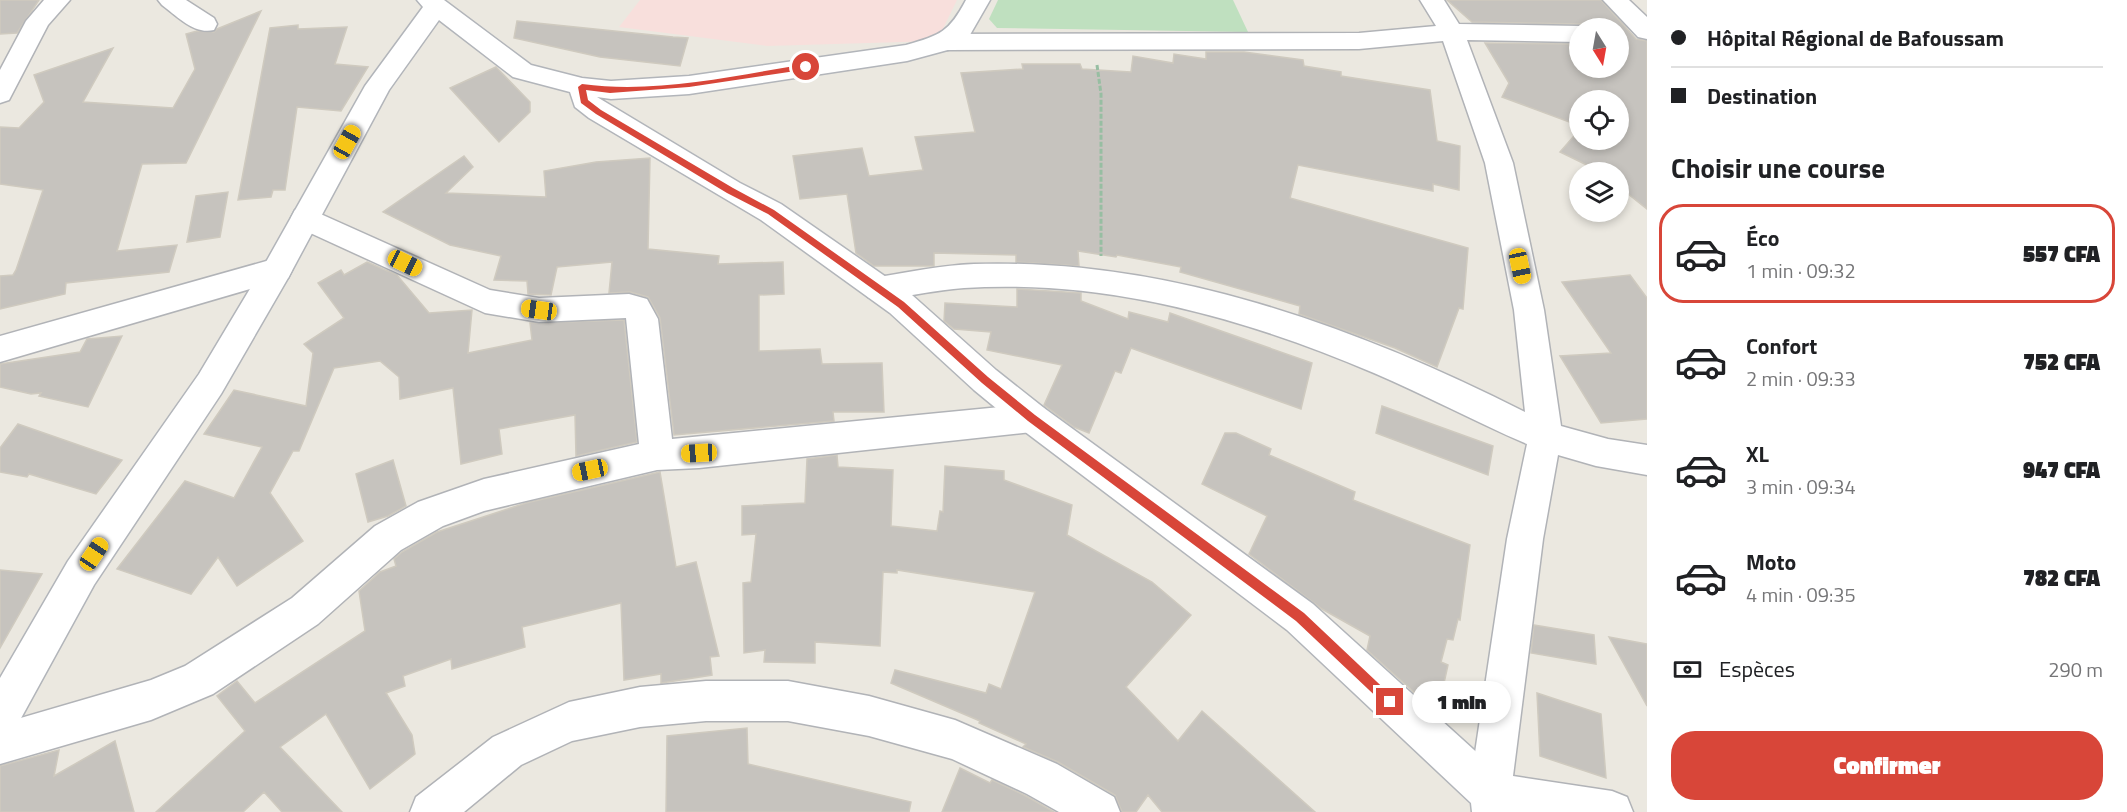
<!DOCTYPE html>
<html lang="fr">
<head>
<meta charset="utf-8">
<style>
  :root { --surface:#fff; --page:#f2f2f2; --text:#202124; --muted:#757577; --line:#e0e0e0; --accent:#d84639 }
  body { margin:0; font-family:"Titillium Web",sans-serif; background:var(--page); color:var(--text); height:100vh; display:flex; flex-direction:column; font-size:22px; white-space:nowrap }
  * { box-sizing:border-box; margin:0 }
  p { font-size:20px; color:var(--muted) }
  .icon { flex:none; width:33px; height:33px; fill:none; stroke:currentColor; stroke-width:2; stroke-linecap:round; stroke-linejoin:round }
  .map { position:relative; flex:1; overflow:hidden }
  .details { display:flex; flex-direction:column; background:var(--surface); width:480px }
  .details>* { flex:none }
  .hud { display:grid; align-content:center; height:132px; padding:0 24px; background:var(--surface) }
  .needle { width:39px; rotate:169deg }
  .fabs { position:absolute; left:1569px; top:18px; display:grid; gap:12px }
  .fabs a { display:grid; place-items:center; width:60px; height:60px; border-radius:50%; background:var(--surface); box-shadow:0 3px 9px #0003; font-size:30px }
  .end { position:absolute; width:27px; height:27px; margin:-14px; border:8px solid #d84639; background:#fff; box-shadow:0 0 0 3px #fff }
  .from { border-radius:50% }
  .bubble { position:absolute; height:42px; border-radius:21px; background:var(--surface); box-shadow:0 3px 9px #0003; font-size:20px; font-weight:800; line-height:42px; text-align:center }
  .car { position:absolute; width:18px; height:36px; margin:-18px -9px; border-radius:8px; box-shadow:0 0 4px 2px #0007; background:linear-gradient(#f5c518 24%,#345 0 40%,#f5c518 0 76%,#345 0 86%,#f5c518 0) }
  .hud b { display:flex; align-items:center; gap:21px; height:57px; font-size:22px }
  .hud b+b { border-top:2px solid var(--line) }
  .hud i { width:15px; height:15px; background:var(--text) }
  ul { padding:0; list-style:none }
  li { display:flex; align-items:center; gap:18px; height:99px; margin:0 12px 9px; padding:0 12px; border:3px solid transparent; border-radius:24px }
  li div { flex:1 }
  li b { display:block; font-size:22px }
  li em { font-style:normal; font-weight:800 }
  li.active { border-color:var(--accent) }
  li>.icon { width:54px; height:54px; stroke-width:1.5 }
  h2 { padding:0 24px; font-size:27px; line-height:72px }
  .pay { display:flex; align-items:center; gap:15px; height:66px; padding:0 24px; font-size:22px }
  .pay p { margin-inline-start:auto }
  .primary-button { display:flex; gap:12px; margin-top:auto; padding:12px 24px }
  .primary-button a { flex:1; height:69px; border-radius:24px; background:var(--accent); color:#fff; font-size:24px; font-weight:800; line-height:69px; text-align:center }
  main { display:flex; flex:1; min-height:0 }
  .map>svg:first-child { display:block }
  .medical { fill:#f8dfdc }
  .green { fill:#bfe0bf }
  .building { fill:#c6c3be; stroke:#cfcabf; stroke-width:1.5 }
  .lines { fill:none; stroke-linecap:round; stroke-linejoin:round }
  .street-casing { stroke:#b1b3b7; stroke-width:3 }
  .secondary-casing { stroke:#b2b5ba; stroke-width:3 }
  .path { stroke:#97bea2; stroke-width:3; stroke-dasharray:5 2; stroke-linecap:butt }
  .street { fill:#fff; fill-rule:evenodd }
  .secondary { fill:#fff; fill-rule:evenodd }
  .route { fill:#d84639 }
</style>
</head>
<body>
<main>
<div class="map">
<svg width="1647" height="812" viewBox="0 0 1647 812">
  <rect width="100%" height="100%" fill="#ebe8e0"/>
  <polygon class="medical" points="640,0 957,0 937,41 767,46 619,27"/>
  <polygon class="green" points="998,0 1233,0 1248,32 997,28 989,19"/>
  <g class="building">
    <polygon points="0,0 39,0 17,33 0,34"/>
    <polygon points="1447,0 1601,0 1636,39 1647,41 1647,209 1618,186 1618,172 1601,172 1560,152 1580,129 1580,140 1618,140 1618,100 1580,100 1580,126 1502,97 1509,83 1485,43 1580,44 1580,68 1618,68 1618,28 1591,28 1589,26 1580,24 1472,22"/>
    <polygon points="261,11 186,163 142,164 117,251 177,245 169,272 66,283 65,294 0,309 0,276 13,275 16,270 43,190 0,184 0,127 19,128 44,102 34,75 113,48 83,102 173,108 195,69 186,34 197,31 214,32 217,29"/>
    <polygon points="517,21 673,37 688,38 680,66 600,57 514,38"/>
    <polygon points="298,25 298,29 347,27 335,64 368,67 341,111 297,107 285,190 273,190 271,197 238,200 270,28"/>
    <polygon points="1206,52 1244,52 1303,60 1304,66 1341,72 1341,76 1430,90 1437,141 1460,146 1459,190 1433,184 1433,191 1298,165 1290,198 1468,248 1463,309 1459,308 1437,367 1395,348 1299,314 1300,306 1180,272 1181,267 1117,255 1116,257 1078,251 1079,266 1016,262 1016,255 934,253 934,266 874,266 856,253 847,194 800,199 793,156 862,148 869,176 923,170 915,137 975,132 961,73 1023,69 1022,64 1080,64 1082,69 1131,72 1133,56 1173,63 1174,54 1206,59"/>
    <polygon points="496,67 530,102 530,112 499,142 450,88"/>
    <polygon points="464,156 473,167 446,193 546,197 544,171 596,162 650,158 648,249 719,256 718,264 783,262 784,294 759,295 759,351 820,349 822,364 882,363 884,412 833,412 834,421 674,435 660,318 648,297 630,292 609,293 612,262 557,267 551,295 528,294 527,281 494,280 501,256 450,245 383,212"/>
    <polygon points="228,192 220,237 187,242 196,196"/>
    <polygon points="367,262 397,275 429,313 472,310 468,353 532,340 530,323 624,320 637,442 576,456 575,415 499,429 502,454 461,464 453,388 400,399 399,377 380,361 334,368 299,451 293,451 270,493 303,541 237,586 218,557 191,594 117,569 185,481 234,498 262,447 204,434 234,390 306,406 313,353 304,344 344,318 318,283 341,270 344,275"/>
    <polygon points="1630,275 1647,298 1647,419 1601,423 1560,356 1611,353 1562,282"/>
    <polygon points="1017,289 1081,293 1081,301 1128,319 1129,312 1168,322 1170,313 1312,363 1301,409 1131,348 1121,373 1115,371 1089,433 1074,427 1044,405 1062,365 987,350 991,332 954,329 944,321 945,303 1017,307"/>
    <polygon points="122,336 88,407 39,396 41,393 31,394 0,387 0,364 80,352 87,339"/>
    <polygon points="1382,406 1493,446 1488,475 1376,433"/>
    <polygon points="18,424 122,460 96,494 29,474 27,477 0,472 0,448"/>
    <polygon points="1225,433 1236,433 1271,449 1269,455 1355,492 1353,500 1470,545 1460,620 1458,619 1453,640 1447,639 1441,662 1448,665 1439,706 1416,694 1367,650 1370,636 1322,609 1249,554 1267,516 1202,484"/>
    <polygon points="837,455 838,467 893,470 891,526 937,531 940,511 943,512 945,466 1004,471 1004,480 1072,505 1067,535 1152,582 1191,615 1126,687 1178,741 1202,711 1315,812 1162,812 1148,795 1136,812 1122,812 1115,795 1058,762 1023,747 1026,744 979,723 980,721 891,683 895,670 986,693 989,684 1001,689 1035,592 897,570 897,573 883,572 880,646 815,642 815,663 764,662 765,650 744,653 743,583 751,582 756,534 742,535 742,506 805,503 807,459"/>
    <polygon points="393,460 406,506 388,516 368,522 356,474"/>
    <polygon points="660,472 676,567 696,562 719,656 710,657 712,675 661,683 661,674 624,680 621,603 522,627 525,647 452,669 451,659 403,676 405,686 386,693 412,735 415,754 370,789 326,714 280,747 342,812 282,812 264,792 243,812 156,812 245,731 217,696 237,681 255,703 365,631 359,591 380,572 396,566 394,559 402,552 437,532 526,503"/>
    <polygon points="0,570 42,574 0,648"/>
    <polygon points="1534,625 1594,635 1596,664 1531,653"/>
    <polygon points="1609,637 1647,644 1647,706"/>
    <polygon points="1537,693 1601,714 1606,778 1540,756"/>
    <polygon points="747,728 748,764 911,802 909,812 666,812 667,736"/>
    <polygon points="115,741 134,812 0,812 0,766 59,750 54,776"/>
    <polygon points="960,768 990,783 992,780 1026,796 1054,812 942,812"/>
  </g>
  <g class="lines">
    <defs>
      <g id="street">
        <polygon points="44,0 70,0 48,25 9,100 0,103 0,70 26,21"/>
        <path d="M 158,0 L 186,0 L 214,18 L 217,24 L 214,30 C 194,35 177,16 162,5 Z"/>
        <path d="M 1420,0 L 1444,0 L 1459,24 L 1580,26 L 1589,28 L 1580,28 L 1580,42 L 1467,40 L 1513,163 L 1544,310 L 1561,426 L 1608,439 L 1647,445 L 1647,475 L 1596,466 L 1558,455 L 1543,539 L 1513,776 L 1612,791 L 1627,797 L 1633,812 L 1486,812 L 1475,808 L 1469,793 L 1507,539 L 1527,444 C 1475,422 1426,395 1374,373 C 1245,318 1106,279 964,288 C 936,290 907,296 879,301 L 868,297 L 864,289 L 868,281 L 879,277 C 910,272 942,265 974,264 C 1167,258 1355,326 1525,412 L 1514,310 L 1485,163 L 1443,41 L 1359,49 L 946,50 L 937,48 L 934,42 L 937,36 L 946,34 L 1359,33 L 1436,26 Z"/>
        <polygon points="1603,0 1629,0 1647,17 1647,39 1638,37"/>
        <polygon points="305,207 490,290 539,298 629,294 647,299 658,319 672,439 1032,404 1044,408 1049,418 1044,428 1032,432 699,468 657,470 484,511 443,526 401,550 318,624 213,694 151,720 0,764 0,724 151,680 185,666 292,598 375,526 418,502 484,479 639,444 626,318 539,322 485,313 295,226 291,218 295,210"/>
        <polygon points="277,258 288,262 292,270 288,278 0,362 0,336"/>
        <polygon points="706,681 788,681 869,696 955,720 1057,764 1114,797 1120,812 1059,812 1027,794 952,759 869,736 788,721 706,721 640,727 572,741 521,765 464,812 410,812 416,797 493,737 569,702 640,687"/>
      </g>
      <path id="secondary" d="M 417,0 L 444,0 L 531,65 L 582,78 L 611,81 L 689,76 L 906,45 C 941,35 949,32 966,0 L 990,0 L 967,40 L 955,48 L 907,61 L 689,94 L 611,99 L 597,97 L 740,183 L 781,204 L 912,295 L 996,370 L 1044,408 L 1313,604 L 1505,778 L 1511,793 L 1514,812 L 1472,812 L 1471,803 L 1287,630 L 1020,428 L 974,390 L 890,313 L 761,220 L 589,118 L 575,107 L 570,92 L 513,77 L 439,20 L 389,90 L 288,278 L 221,394 L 94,585 L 14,731 L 0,737 L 0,678 L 68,561 L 199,374 L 266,262 L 365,86 L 423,7 Z"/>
    </defs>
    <use href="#street" class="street-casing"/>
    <use href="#secondary" class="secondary-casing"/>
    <polyline class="path" points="1097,65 1101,94 1101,256"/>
    <use href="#street" class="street"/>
    <use href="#secondary" class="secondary"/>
  </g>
  <path class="route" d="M 806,64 L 810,67 L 809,69 L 689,87 L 610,93 L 586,90 L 588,100 L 601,110 L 733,188 L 774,210 L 904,302 L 988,377 L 1035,415 L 1304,613 L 1394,698 L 1394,706 L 1386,706 L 1296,621 L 1028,421 L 982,383 L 898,307 L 768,214 L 727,193 L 596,114 L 581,103 L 578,87 L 582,84 C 656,94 733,76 806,64 Z"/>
</svg>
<div class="fabs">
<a><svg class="needle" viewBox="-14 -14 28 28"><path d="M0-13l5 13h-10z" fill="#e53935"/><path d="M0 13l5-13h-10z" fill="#757577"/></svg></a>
<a><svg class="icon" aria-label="locate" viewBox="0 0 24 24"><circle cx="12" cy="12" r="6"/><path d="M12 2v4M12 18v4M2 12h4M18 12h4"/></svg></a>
<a><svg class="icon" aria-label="layers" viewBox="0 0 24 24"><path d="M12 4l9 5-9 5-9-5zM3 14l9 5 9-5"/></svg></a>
</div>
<i class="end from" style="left:806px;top:67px"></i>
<i class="end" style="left:1390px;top:702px"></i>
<div class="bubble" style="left:1412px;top:681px;width:99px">1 min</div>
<i class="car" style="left:347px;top:142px;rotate:29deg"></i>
<i class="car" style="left:405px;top:263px;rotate:116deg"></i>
<i class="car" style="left:1520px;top:266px;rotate:168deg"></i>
<i class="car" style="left:539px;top:310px;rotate:278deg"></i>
<i class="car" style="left:699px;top:453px;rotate:267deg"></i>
<i class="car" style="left:590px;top:470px;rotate:258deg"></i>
<i class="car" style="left:94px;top:554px;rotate:34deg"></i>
</div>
<section class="details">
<div class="hud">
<b><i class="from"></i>Hôpital Régional de Bafoussam</b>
<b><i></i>Destination</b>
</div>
<h2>Choisir une course</h2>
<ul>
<li class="active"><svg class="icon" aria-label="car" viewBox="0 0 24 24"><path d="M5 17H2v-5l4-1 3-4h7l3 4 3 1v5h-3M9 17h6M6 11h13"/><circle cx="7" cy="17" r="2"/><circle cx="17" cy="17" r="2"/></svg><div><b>Éco</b><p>1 min · 09:32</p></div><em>557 CFA</em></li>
<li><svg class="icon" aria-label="car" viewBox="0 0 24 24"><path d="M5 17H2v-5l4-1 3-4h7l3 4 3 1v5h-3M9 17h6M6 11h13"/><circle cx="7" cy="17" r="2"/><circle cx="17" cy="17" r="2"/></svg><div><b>Confort</b><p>2 min · 09:33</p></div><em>752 CFA</em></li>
<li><svg class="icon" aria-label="car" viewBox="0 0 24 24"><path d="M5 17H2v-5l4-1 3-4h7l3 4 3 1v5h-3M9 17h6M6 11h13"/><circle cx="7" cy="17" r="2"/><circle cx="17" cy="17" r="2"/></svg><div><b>XL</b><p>3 min · 09:34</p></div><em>947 CFA</em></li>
<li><svg class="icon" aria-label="car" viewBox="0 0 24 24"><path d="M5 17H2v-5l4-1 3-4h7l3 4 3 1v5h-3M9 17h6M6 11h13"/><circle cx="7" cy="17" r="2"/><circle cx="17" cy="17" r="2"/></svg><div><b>Moto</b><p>4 min · 09:35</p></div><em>782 CFA</em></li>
</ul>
<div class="pay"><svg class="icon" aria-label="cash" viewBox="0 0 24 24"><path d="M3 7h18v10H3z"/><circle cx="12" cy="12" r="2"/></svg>Espèces<p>290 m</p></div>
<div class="primary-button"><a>Confirmer</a></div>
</section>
</main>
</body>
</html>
